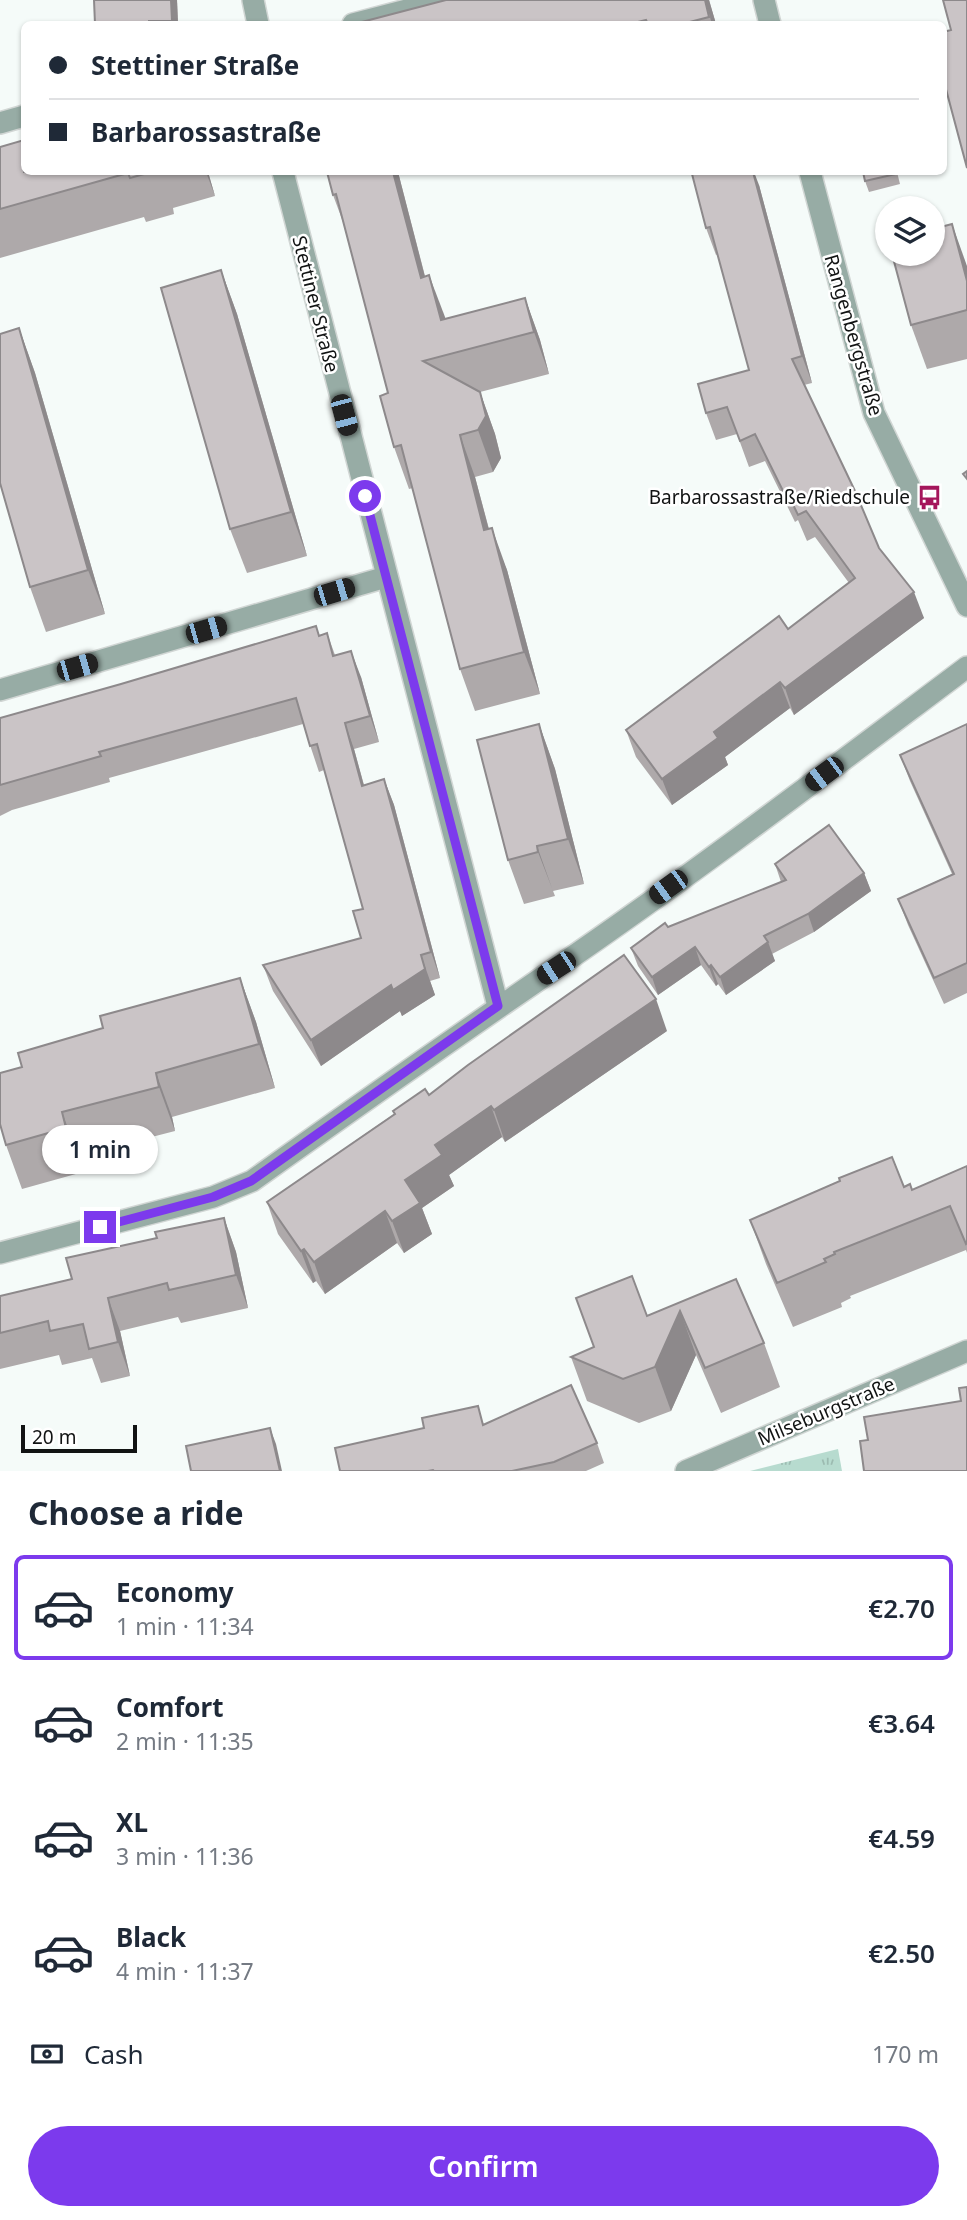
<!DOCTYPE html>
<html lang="en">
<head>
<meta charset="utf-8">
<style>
  :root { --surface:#fff; --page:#f2f2f3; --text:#1f2937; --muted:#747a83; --line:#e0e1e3; --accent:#7c3aed }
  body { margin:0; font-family:"Noto Sans",sans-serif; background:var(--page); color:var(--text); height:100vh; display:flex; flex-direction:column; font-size:26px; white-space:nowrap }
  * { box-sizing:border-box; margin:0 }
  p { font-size:23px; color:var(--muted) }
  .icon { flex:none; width:38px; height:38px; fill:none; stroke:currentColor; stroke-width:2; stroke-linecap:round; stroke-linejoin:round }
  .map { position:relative; height:1471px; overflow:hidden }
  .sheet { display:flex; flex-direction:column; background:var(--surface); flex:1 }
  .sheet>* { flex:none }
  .hud { position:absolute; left:21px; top:21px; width:926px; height:154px; border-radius:10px; box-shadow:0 2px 5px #0004; display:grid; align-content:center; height:154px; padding:0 28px; background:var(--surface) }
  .buttons { position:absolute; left:875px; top:196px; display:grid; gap:14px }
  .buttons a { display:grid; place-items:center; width:70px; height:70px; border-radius:50%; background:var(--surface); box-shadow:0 2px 5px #0004; font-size:35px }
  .scale { position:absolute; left:21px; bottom:18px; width:116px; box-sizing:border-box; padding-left:7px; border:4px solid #111313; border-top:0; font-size:19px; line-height:24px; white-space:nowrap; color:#111313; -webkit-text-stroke:5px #fff; paint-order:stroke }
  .end { position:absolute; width:32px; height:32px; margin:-16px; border:9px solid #7c3aed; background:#fff; box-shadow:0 0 0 4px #fff }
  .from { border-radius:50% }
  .bubble { position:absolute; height:49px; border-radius:24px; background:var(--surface); box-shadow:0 2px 5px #0004; font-size:23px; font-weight:600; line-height:49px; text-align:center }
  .car { position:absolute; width:21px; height:42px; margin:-21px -10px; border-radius:9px; box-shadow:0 0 5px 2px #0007; background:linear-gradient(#222 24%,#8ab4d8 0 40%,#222 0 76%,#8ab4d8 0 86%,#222 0) }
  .hud b { display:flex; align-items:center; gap:24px; height:66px; font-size:26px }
  .hud b+b { border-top:2px solid var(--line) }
  .hud i { width:18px; height:18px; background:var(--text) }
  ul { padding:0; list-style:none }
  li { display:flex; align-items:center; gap:21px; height:105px; margin:0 14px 10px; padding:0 14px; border:4px solid transparent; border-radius:10px }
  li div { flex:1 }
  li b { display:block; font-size:26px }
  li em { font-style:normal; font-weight:600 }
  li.current { border-color:var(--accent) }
  li>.icon { width:63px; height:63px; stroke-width:1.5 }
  h2 { padding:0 28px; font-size:32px; line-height:84px }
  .pay { display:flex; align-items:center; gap:18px; height:77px; padding:0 28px; font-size:26px }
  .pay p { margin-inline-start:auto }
  .primary-button { display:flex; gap:14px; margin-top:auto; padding:14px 28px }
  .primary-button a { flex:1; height:80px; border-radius:42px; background:var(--accent); color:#fff; font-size:28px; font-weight:600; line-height:80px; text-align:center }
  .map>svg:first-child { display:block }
  .park { fill:url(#park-tufts) }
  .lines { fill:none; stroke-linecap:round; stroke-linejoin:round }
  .minor-casing { stroke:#d1d6d4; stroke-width:24 }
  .minor { stroke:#97aca5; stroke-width:21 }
  .wall { fill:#aea9aa }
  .shaded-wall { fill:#8d898b }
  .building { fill:#cac4c6; stroke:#8d898b; stroke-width:2 }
  .route { stroke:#7c3aed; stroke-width:9 }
  .labels { text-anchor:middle; stroke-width:5; stroke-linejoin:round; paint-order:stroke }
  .street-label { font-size:19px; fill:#111313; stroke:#fff }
  .poi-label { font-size:19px; fill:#111313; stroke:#fff; text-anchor:end }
</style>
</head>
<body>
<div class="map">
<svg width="967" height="1471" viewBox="0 0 967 1471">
  <defs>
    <pattern id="park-tufts" width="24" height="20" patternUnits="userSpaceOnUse" patternTransform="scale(1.75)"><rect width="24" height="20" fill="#b7dbcf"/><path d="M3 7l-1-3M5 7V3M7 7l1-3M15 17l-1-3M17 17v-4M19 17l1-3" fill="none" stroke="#9cbbb1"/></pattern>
  </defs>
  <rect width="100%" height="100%" fill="#f5fbf9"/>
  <polygon class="park" points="838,1449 842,1471 750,1471"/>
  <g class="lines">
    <defs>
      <g id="minor">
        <polyline points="253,0 258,24"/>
        <polyline points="764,0 770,24"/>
        <polyline points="353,24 445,0"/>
        <polyline points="0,123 24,116"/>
        <polyline points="283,172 498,1006"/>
        <polyline points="810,172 874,413 967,606"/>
        <polyline points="0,690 386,577"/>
        <path d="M 0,1253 L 213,1197 L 252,1181 C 353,1109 454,1038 556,968 C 696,872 831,769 967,667"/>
        <polyline points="686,1471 967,1351"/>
      </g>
    </defs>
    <use href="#minor" class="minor-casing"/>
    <use href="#minor" class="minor"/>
  </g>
  <g class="wall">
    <polygon points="94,0 177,0 178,24 95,24"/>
    <polygon points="446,0 709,0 716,24 354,24"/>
    <polygon points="0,147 24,172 208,172 215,196 173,208 174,214 146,222 144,217 0,258"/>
    <polygon points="327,172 398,172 425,276 445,319 525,298 540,340 549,374 480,392 495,434 501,458 493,472 475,477 489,529 507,570 540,694 475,711 460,669 413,488 409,489 394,447 388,393 343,222 333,195"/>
    <polygon points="897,172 900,184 869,192 865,181"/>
    <polygon points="759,185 812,383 804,385 879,548 924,618 794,715 790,708 725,757 728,765 672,805 636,757 626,730 788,629 849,583 815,537 807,541 798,520 795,522 765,461 749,467 737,434 716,440 706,413 749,370 718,254 716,255 706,228"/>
    <polygon points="967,266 967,359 927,369 911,325"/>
    <polygon points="221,270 237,314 307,556 247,573 230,529"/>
    <polygon points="19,328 35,373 105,614 46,632 30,587"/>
    <polygon points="327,633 335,655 361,677 379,742 354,749 364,785 384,779 394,805 440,978 430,981 435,995 402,1016 400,1011 321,1066 273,991 263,965 361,938 363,909 324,770 319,772 303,724 109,778 110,782 12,810 0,816 0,718"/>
    <polygon points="539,724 555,769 584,884 553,891 555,896 524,904 508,860"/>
    <polygon points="967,724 967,993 944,1004 908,925 898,899 952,874 910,781 900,755"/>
    <polygon points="775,864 864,873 871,891 814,932 772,954 775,961 726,995 718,984 716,986 701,965 658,995 638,966 631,948 668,927 781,882"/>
    <polygon points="240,978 256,1022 275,1088 172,1117 175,1131 78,1156 83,1172 22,1189 6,1145 22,1067 103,1028"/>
    <polygon points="667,1031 505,1142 502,1137 449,1175 454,1186 422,1208 432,1234 404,1253 397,1243 325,1294 316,1281 313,1283 278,1234 267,1202 394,1114 393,1111 429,1095"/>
    <polygon points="967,1166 967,1253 966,1250 850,1296 851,1298 841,1303 842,1307 793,1327 766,1264 750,1220 904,1187 912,1190"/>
    <polygon points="224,1218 236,1252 248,1308 181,1323 178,1317 120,1331 130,1376 101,1383 92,1358 62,1365 59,1355 0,1369 0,1296 72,1279 157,1238"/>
    <polygon points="736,1279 764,1343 780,1387 721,1413 696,1355 671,1411 639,1423 587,1401 571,1357 594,1347 576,1298 647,1316"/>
    <polygon points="485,1424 597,1443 604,1463 586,1471 340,1471"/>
  </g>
  <g class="shaded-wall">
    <polygon points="171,0 177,0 178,24 173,24 172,21"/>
    <polygon points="705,0 709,0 716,24 712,24"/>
    <polygon points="206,172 208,172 215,196"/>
    <polygon points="393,172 398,172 436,320 421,278"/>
    <polygon points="753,172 754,172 759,185 812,383 802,356"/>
    <polygon points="952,224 967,266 967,281"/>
    <polygon points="221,270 237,314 307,556 291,512"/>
    <polygon points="429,275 445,317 454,353 441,320"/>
    <polygon points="525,298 540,340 549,374 534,332"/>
    <polygon points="19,328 35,373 105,614 88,570"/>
    <polygon points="480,392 495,434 501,458 493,472 478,430"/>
    <polygon points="460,435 475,477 500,572 484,530"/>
    <polygon points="492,528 507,570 540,694 524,652"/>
    <polygon points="914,592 924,618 794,715 785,688"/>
    <polygon points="351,651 361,677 379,742 370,716"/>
    <polygon points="780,682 790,708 725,757 728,765 672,805 662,779 714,732"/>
    <polygon points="345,723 354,749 371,812 362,786"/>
    <polygon points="539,724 555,769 584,884 568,839"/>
    <polygon points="384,779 394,805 440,978 431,952"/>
    <polygon points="537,846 553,891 555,896 538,852"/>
    <polygon points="864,873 871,891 814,932 808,914"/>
    <polygon points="768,942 775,961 726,995 720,977"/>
    <polygon points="695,947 701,965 658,995 652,977"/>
    <polygon points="421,955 435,995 402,1016 400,1011 321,1066 311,1040"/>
    <polygon points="711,965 718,984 716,986 709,967"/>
    <polygon points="240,978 256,1022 275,1088 259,1044"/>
    <polygon points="656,999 667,1031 505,1142 494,1110"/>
    <polygon points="156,1073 172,1117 175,1131 159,1087"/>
    <polygon points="491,1106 502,1137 449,1175 454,1186 422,1208 432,1234 404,1253 392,1221 405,1180 435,1145"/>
    <polygon points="62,1112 78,1156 83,1172 66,1128"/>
    <polygon points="385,1211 397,1243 325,1294 314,1262"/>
    <polygon points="224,1218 236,1252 248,1308 236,1275"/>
    <polygon points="304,1249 316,1281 313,1283 301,1251"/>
    <polygon points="108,1298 120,1331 130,1376 118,1342"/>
    <polygon points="680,1311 696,1355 671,1411 655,1367"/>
    <polygon points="270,1428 276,1444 282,1471 280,1471"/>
  </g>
  <g class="building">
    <polygon points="94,0 171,0 172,21 149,21 149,24 95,24"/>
    <polygon points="446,0 705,0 709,17 682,24 648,24 646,20 630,24 354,24"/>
    <polygon points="943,0 967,0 967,168 943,78 943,32 951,30"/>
    <polygon points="24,140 24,172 151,172 130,178 128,173 0,209 0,147"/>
    <polygon points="327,172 393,172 421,278 429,275 441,320 525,298 534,332 423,361 480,392 486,416 478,430 460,435 484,530 492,528 524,652 460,669 401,445 394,447 380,396 388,393 336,194 333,195"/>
    <polygon points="700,172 753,172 802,356 792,359 855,491 879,548 914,592 785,688 780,682 714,732 718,738 662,779 626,730 779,616 788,629 855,578 806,511 798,515 788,494 785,495 755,434 740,441 727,407 706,413 698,384 749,370 710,227 706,228 692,174"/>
    <polygon points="863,172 896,172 896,174 865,181"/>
    <polygon points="952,224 967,281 967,310 911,325 892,254 933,254 933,229"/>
    <polygon points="221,270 291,512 230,529 161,288"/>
    <polygon points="19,328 88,570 30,587 0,483 0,334"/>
    <polygon points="967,471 967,479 963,474"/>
    <polygon points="316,626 319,636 327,633 333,656 351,651 370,716 345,723 362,786 384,779 431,952 421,955 425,969 393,990 391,985 311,1040 263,965 361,938 353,911 363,909 317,744 310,746 296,698 99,752 101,756 0,785 0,718 121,684"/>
    <polygon points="539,724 568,839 537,846 538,852 508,860 477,740"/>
    <polygon points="967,724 967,963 934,978 898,899 954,874 900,755"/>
    <polygon points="829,825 864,873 808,914 764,936 768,942 720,977 711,965 709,967 695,947 652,977 631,948 665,923 668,927 786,880 775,864"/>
    <polygon points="624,955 656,999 494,1110 491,1106 435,1145 442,1155 405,1180 420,1203 392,1221 385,1211 314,1262 304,1249 301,1251 267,1202 395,1114 393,1111 425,1089 429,1095 468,1065"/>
    <polygon points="240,978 259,1044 156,1073 159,1087 62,1112 66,1128 6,1145 0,1124 0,1073 22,1067 18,1053 103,1028 100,1016"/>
    <polygon points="892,1157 904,1187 910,1184 912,1190 967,1166 967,1243 966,1244 950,1206 834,1252 835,1254 824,1259 826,1262 777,1283 750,1220 840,1181 839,1178"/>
    <polygon points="224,1218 236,1275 169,1290 167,1283 108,1298 118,1342 89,1349 83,1324 50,1331 48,1321 0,1333 0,1296 72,1279 66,1258 157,1238 155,1232"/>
    <polygon points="632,1276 647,1316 736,1279 764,1343 705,1368 680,1311 655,1367 623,1379 571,1357 594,1347 576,1298"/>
    <polygon points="571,1385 597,1443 554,1462 512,1471 434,1471 433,1470 428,1471 340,1471 335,1448 424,1428 422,1418 478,1406 483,1425"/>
    <polygon points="967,1387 967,1471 864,1471 860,1441 868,1440 864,1417 961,1401 959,1388"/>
    <polygon points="270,1428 280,1471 191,1471 186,1446"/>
  </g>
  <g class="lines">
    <polyline class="route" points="100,1227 213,1197 251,1181 498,1006 365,496"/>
  </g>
  <defs>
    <symbol id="bus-bare" viewBox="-9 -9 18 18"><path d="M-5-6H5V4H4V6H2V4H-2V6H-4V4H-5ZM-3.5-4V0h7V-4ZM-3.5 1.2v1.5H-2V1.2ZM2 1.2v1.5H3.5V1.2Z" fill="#a4165b" stroke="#fff" stroke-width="2.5" paint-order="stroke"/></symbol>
  </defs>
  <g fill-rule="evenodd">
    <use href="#bus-bare" x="912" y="480" width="35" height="35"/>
  </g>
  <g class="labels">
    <g class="street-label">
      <text transform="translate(316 304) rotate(76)" y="7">Stettiner Straße</text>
      <text transform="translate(854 335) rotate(74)" y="7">Rangenbergstraße</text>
      <text transform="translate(826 1411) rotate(-23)" y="7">Milseburgstraße</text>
    </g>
    <g class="poi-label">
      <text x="910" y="504">Barbarossastraße/Riedschule</text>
    </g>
  </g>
</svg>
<div class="buttons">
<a><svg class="icon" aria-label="layers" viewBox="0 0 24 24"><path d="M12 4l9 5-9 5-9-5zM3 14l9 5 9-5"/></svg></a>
</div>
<div class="scale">20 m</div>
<i class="end from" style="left:365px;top:496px"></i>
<i class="end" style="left:100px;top:1227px"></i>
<div class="bubble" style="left:42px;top:1125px;width:116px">1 min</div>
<i class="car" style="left:344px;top:415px;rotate:165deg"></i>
<i class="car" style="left:334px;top:592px;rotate:73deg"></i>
<i class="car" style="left:206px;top:630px;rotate:74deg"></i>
<i class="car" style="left:77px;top:667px;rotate:74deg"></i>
<i class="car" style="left:824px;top:774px;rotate:233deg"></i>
<i class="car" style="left:668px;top:887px;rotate:234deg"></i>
<i class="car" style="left:556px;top:968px;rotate:237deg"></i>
<div class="hud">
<b><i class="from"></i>Stettiner Straße</b>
<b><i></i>Barbarossastraße</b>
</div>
</div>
<section class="sheet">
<h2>Choose a ride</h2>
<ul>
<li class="current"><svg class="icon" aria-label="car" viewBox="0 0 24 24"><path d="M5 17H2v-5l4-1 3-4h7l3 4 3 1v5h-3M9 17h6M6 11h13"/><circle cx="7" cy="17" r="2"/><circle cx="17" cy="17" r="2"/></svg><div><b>Economy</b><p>1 min · 11:34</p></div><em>€2.70</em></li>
<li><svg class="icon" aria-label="car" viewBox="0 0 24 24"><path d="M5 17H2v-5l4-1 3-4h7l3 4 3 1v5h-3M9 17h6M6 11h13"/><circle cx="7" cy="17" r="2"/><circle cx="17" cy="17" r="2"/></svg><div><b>Comfort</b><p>2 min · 11:35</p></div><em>€3.64</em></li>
<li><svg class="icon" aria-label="car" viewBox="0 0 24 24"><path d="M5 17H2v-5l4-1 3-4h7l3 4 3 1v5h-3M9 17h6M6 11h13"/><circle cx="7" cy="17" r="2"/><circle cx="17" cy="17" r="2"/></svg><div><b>XL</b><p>3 min · 11:36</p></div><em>€4.59</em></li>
<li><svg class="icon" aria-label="car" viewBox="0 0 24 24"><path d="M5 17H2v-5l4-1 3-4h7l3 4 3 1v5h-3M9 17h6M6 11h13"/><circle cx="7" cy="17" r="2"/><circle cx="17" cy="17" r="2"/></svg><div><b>Black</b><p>4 min · 11:37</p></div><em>€2.50</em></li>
</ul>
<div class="pay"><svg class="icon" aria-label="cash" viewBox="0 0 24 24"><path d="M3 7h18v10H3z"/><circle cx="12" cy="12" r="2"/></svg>Cash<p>170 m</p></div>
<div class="primary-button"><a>Confirm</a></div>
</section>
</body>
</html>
